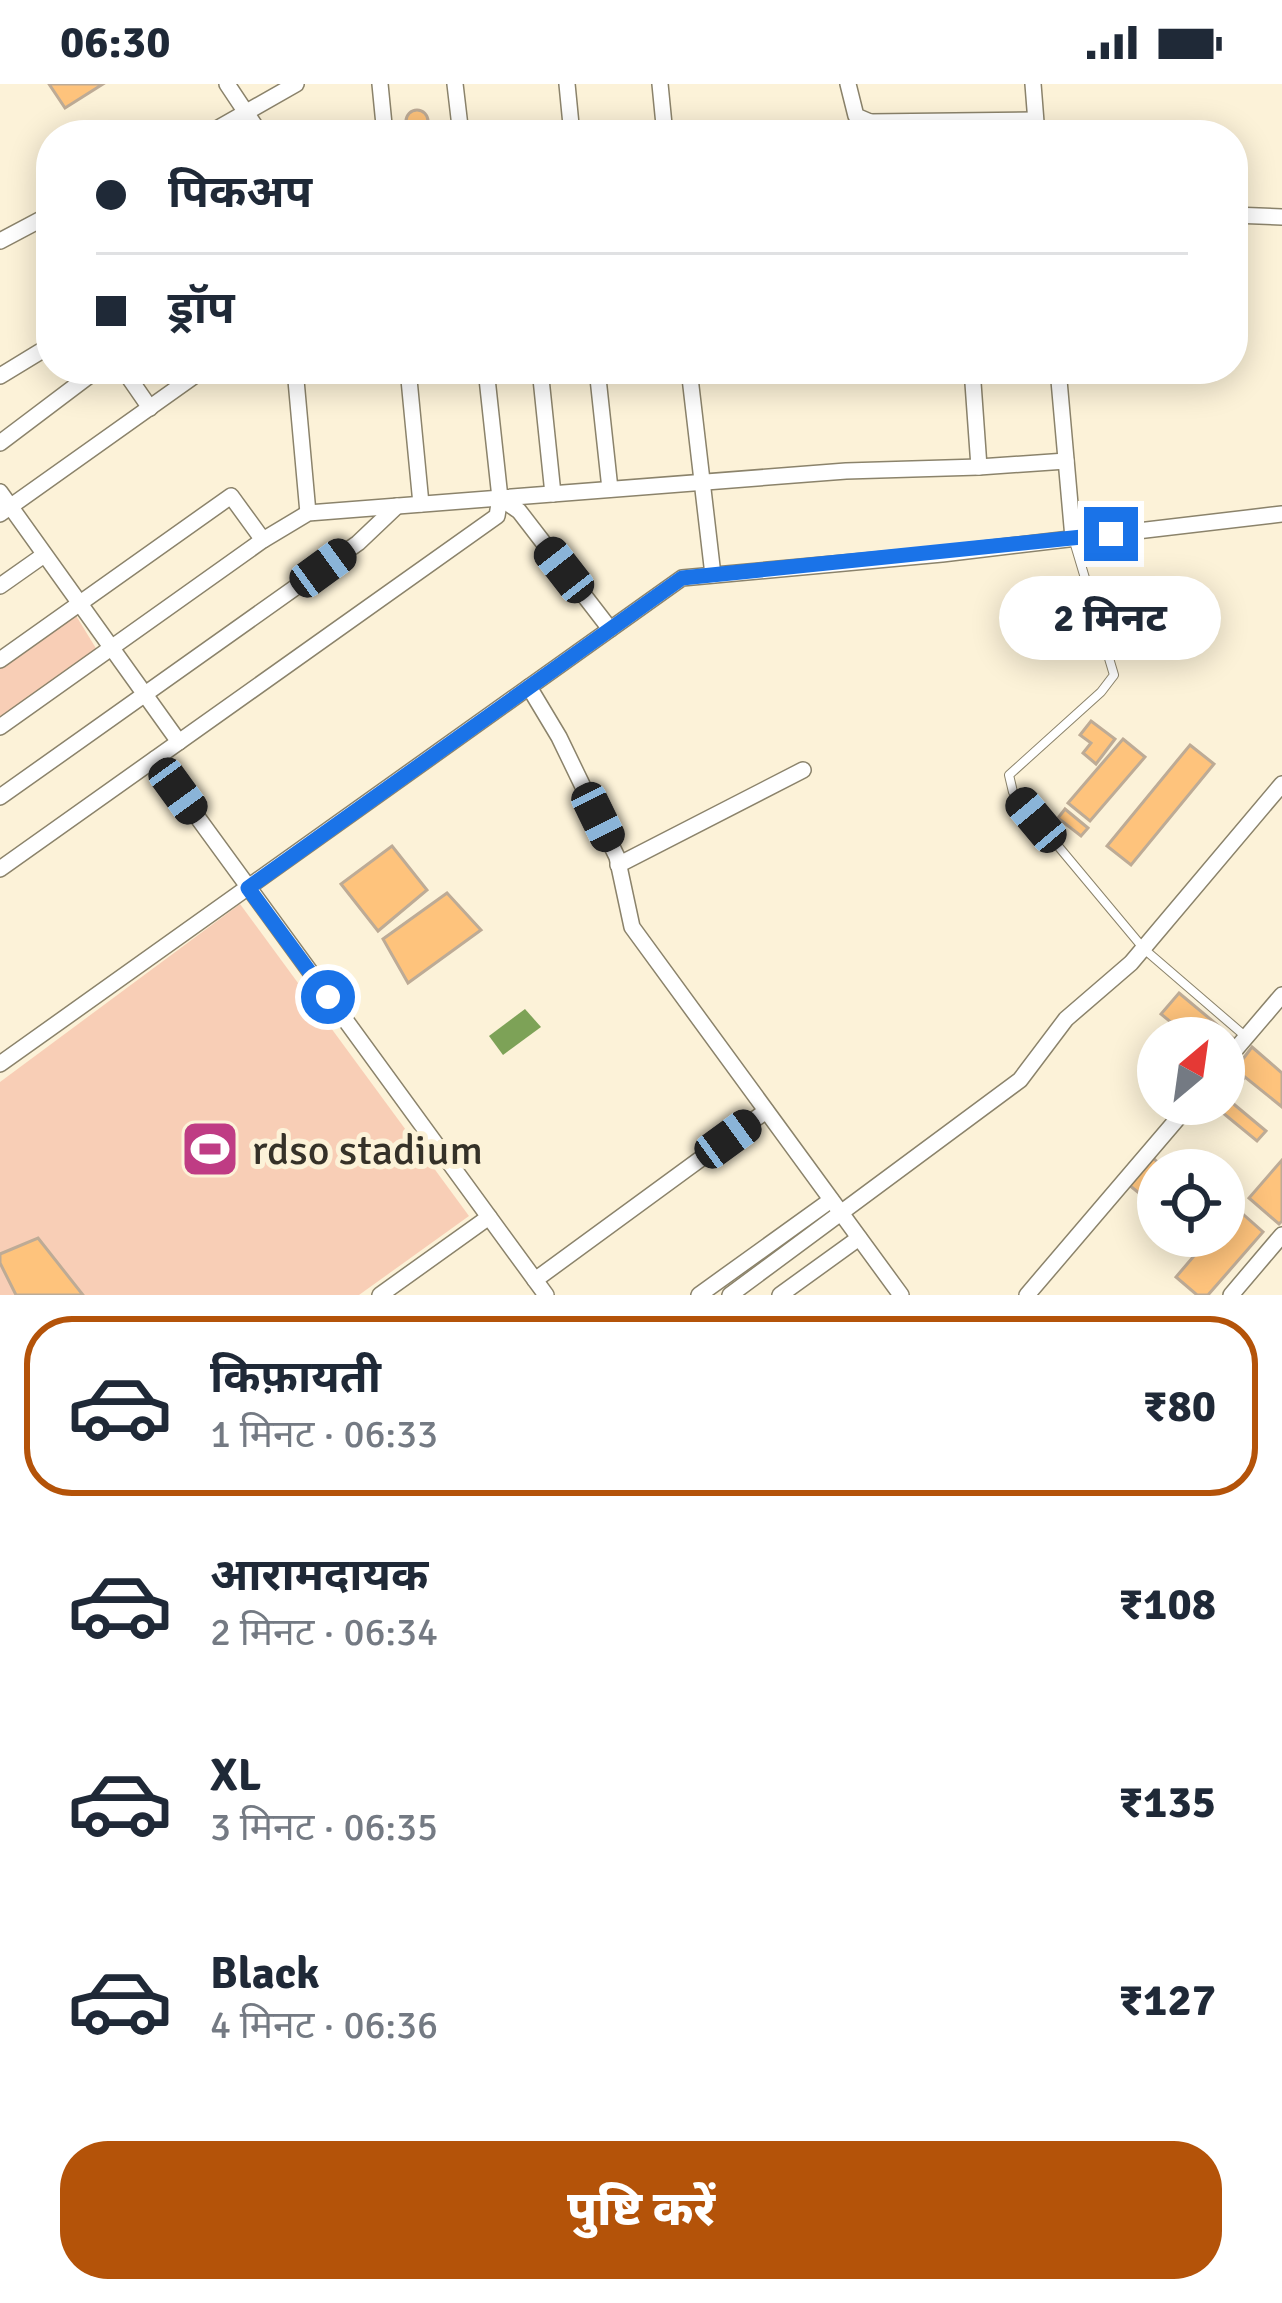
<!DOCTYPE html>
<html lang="hi">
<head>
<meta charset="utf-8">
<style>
  :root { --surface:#fff; --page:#f6f6f7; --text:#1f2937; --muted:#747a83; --line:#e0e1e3; --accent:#b45309 }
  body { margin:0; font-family:Signika,"Noto Sans Devanagari",sans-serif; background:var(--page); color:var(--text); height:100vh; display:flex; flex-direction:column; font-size:45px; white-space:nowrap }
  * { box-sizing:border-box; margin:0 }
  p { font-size:39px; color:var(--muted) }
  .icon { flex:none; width:66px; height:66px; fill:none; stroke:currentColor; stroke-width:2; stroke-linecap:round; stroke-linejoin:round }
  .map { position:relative; height:1211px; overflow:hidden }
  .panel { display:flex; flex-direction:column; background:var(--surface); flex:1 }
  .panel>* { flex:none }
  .banner { position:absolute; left:36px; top:36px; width:1212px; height:264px; border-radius:48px; box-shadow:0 6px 30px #0003; display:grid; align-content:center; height:264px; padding:0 60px; background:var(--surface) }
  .needle { width:78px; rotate:29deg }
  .fabs { position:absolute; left:1137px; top:933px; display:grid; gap:24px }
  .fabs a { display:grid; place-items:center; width:108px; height:108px; border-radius:50%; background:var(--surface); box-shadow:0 6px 30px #0003; font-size:60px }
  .end { position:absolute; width:54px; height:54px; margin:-27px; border:15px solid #1a73e8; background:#fff; box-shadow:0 0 0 6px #fff }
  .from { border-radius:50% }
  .bubble { position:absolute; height:84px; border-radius:42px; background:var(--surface); box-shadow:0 6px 30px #0003; font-size:39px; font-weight:800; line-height:84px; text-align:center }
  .car { position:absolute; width:36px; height:72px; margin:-36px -18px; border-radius:15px; box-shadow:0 0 9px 3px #0007; background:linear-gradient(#222 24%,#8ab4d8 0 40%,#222 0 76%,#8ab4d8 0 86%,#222 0) }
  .banner b { display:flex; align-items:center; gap:42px; height:114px; font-size:45px }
  .banner b+b { border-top:3px solid var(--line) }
  .banner i { width:30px; height:30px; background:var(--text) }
  ul { padding:21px 0 0; list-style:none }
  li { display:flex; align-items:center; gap:36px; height:180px; margin:0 24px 18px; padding:0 36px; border:6px solid transparent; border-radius:48px }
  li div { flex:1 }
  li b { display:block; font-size:45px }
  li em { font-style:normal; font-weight:800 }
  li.on { border-color:var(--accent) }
  li>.icon { width:108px; height:108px; stroke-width:1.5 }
  .button { display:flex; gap:24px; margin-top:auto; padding:24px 60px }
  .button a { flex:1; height:138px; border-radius:48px; background:var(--accent); color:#fff; font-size:48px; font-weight:800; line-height:138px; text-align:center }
  .status { display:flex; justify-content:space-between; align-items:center; height:84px; padding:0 60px; background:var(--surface); direction:ltr }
  .status svg { height:33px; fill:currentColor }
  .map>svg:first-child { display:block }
  .green { fill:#f8ceb6 }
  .water { fill:#7da257 }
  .building { fill:#fec37c; stroke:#bdab96; stroke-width:3 }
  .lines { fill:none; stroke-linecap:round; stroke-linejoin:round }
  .lane-casing { stroke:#8b836b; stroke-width:10 }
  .street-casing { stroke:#8b836b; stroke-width:18 }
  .lane { stroke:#fff; stroke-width:8 }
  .street { stroke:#fff; stroke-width:15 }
  .route { stroke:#1a73e8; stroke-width:15 }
  .labels { text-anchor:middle; stroke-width:10; stroke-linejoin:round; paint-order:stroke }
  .poi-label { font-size:42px; fill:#353128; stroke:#fcf2d8; text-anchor:start }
</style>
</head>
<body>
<div class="status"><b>06:30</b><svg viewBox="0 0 49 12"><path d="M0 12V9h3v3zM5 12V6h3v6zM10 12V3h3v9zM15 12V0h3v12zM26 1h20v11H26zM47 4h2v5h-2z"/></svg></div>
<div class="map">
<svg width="1282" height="1211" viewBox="0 0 1282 1211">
  <rect width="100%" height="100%" fill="#fcf2d8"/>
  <g class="green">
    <polygon points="75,530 97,566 0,635 0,584"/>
    <polygon points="240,820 469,1132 359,1211 0,1211 0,998"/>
  </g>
  <polygon class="water" points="525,925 541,943 503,971 489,952"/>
  <g class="building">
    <polygon points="49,0 103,0 65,24"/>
    <circle cx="417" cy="37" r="11"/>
    <polygon points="1091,637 1115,655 1096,680 1083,669 1091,659 1080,651"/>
    <polygon points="1123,655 1145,673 1090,737 1068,719"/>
    <polygon points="1190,661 1214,680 1131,781 1107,762"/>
    <polygon points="1065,725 1088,744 1081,752 1058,734"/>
    <polygon points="392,762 427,806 378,847 341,800"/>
    <polygon points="447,809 481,846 408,899 383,855"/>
    <polygon points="1179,909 1233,954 1224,965 1224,954 1190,954 1161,930"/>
    <polygon points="1252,963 1282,989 1282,1023 1245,993 1239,1000 1230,992"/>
    <polygon points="1224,1012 1266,1047 1257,1057 1212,1020 1224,1020"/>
    <polygon points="1151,1072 1166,1086 1158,1086 1158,1113 1144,1102 1139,1109 1129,1101"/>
    <polygon points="1282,1076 1282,1137 1279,1140 1249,1114"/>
    <polygon points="1236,1124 1263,1148 1208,1211 1197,1211 1176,1193 1211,1152 1224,1152 1224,1137"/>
    <polygon points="38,1154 83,1211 16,1211 0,1179 0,1170"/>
  </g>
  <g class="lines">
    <defs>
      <polyline id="lane" points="1073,454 1114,591 1101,608 1009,691 1013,708 1144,865 1245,952"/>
      <g id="street">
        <polyline points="227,0 261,51"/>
        <polyline points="380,0 385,51"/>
        <polyline points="455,0 461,51"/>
        <polyline points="567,0 572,51"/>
        <polyline points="660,0 665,51"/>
        <polyline points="848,0 856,32 870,38"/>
        <polyline points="1033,0 1037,51"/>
        <polyline points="206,51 296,0"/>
        <polyline points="870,51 870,38 1035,36"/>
        <polyline points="1233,131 1282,133"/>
        <polyline points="0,157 51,130"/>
        <polyline points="123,285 150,324"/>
        <polyline points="295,285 308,429"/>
        <polyline points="408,285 421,420"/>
        <polyline points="540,285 553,410"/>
        <polyline points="597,285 610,405"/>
        <polyline points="689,285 713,491"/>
        <polyline points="972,285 979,383 1066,377"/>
        <polyline points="1058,285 1073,454"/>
        <polyline points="0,292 51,261"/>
        <polyline points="0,359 98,285"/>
        <polyline points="0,408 179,658"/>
        <polyline points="500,414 519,427 610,545"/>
        <polyline points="0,430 204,285"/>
        <polyline points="0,502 44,471"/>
        <polyline points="0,576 231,412 263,456"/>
        <polyline points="529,603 559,653 617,773 632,843 901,1211"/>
        <polyline points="0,643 263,456 308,429 846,387 979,383"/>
        <polyline points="155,675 546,1211"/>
        <polyline points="0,713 358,459 397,422"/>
        <polyline points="618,781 803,686"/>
        <polyline points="0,785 497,432 500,414 486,285"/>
        <polyline points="1224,979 1282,911"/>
        <polyline points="0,980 682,494 942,470 1282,430"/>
        <polyline points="535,1196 766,1027"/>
        <polyline points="380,1211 489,1133"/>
        <polyline points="699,1211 831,1116"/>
        <polyline points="730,1211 1020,996 1066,935 1131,879 1282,700"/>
        <polyline points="780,1211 859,1154"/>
        <polyline points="1027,1211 1190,1020"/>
        <polyline points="1231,1211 1282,1151"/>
      </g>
    </defs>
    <use href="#lane" class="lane-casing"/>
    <use href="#street" class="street-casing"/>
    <use href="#lane" class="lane"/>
    <use href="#street" class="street"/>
  </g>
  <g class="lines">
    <polyline class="route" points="328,913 248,804 682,494 1111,450"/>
  </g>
  <defs>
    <symbol id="stadium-square" viewBox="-11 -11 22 22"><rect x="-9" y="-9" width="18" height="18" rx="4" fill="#bf3c84" stroke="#fcf2d8"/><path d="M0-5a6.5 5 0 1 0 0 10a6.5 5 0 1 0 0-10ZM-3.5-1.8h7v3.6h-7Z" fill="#fff"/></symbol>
  </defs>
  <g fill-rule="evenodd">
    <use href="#stadium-square" x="177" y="1032" width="66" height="66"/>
  </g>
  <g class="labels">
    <g class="poi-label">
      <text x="252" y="1080">rdso stadium</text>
    </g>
  </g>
</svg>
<div class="fabs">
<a><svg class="needle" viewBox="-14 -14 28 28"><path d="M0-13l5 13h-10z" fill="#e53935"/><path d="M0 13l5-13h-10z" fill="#747a83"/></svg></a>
<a><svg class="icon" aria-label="locate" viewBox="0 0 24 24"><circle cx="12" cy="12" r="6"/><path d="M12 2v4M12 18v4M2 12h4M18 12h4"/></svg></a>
</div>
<i class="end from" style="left:328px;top:913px"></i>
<i class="end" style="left:1111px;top:450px"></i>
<div class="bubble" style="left:999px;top:492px;width:222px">2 मिनट</div>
<i class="car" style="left:323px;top:484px;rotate:54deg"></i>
<i class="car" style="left:564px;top:486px;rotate:322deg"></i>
<i class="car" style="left:178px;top:707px;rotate:144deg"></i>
<i class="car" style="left:598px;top:733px;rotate:154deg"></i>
<i class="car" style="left:1036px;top:736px;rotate:320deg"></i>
<i class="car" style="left:728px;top:1055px;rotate:54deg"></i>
<div class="banner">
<b><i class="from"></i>पिकअप</b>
<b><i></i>ड्रॉप</b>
</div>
</div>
<section class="panel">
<ul>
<li class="on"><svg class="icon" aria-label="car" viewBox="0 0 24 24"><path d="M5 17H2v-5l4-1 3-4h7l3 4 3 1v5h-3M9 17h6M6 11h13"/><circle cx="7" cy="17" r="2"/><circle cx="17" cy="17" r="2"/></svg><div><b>किफ़ायती</b><p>1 मिनट · 06:33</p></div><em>₹80</em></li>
<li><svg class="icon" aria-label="car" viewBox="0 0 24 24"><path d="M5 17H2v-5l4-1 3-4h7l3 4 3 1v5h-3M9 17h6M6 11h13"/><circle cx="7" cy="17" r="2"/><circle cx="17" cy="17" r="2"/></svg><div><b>आरामदायक</b><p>2 मिनट · 06:34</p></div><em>₹108</em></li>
<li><svg class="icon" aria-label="car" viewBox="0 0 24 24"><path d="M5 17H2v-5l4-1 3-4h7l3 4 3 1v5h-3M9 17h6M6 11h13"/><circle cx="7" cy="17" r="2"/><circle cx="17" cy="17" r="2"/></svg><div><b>XL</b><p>3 मिनट · 06:35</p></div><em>₹135</em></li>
<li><svg class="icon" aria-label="car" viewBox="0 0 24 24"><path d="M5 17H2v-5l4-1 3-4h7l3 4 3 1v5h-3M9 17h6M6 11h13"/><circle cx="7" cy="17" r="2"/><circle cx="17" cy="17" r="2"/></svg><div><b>Black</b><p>4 मिनट · 06:36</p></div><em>₹127</em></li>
</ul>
<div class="button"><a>पुष्टि करें</a></div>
</section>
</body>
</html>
